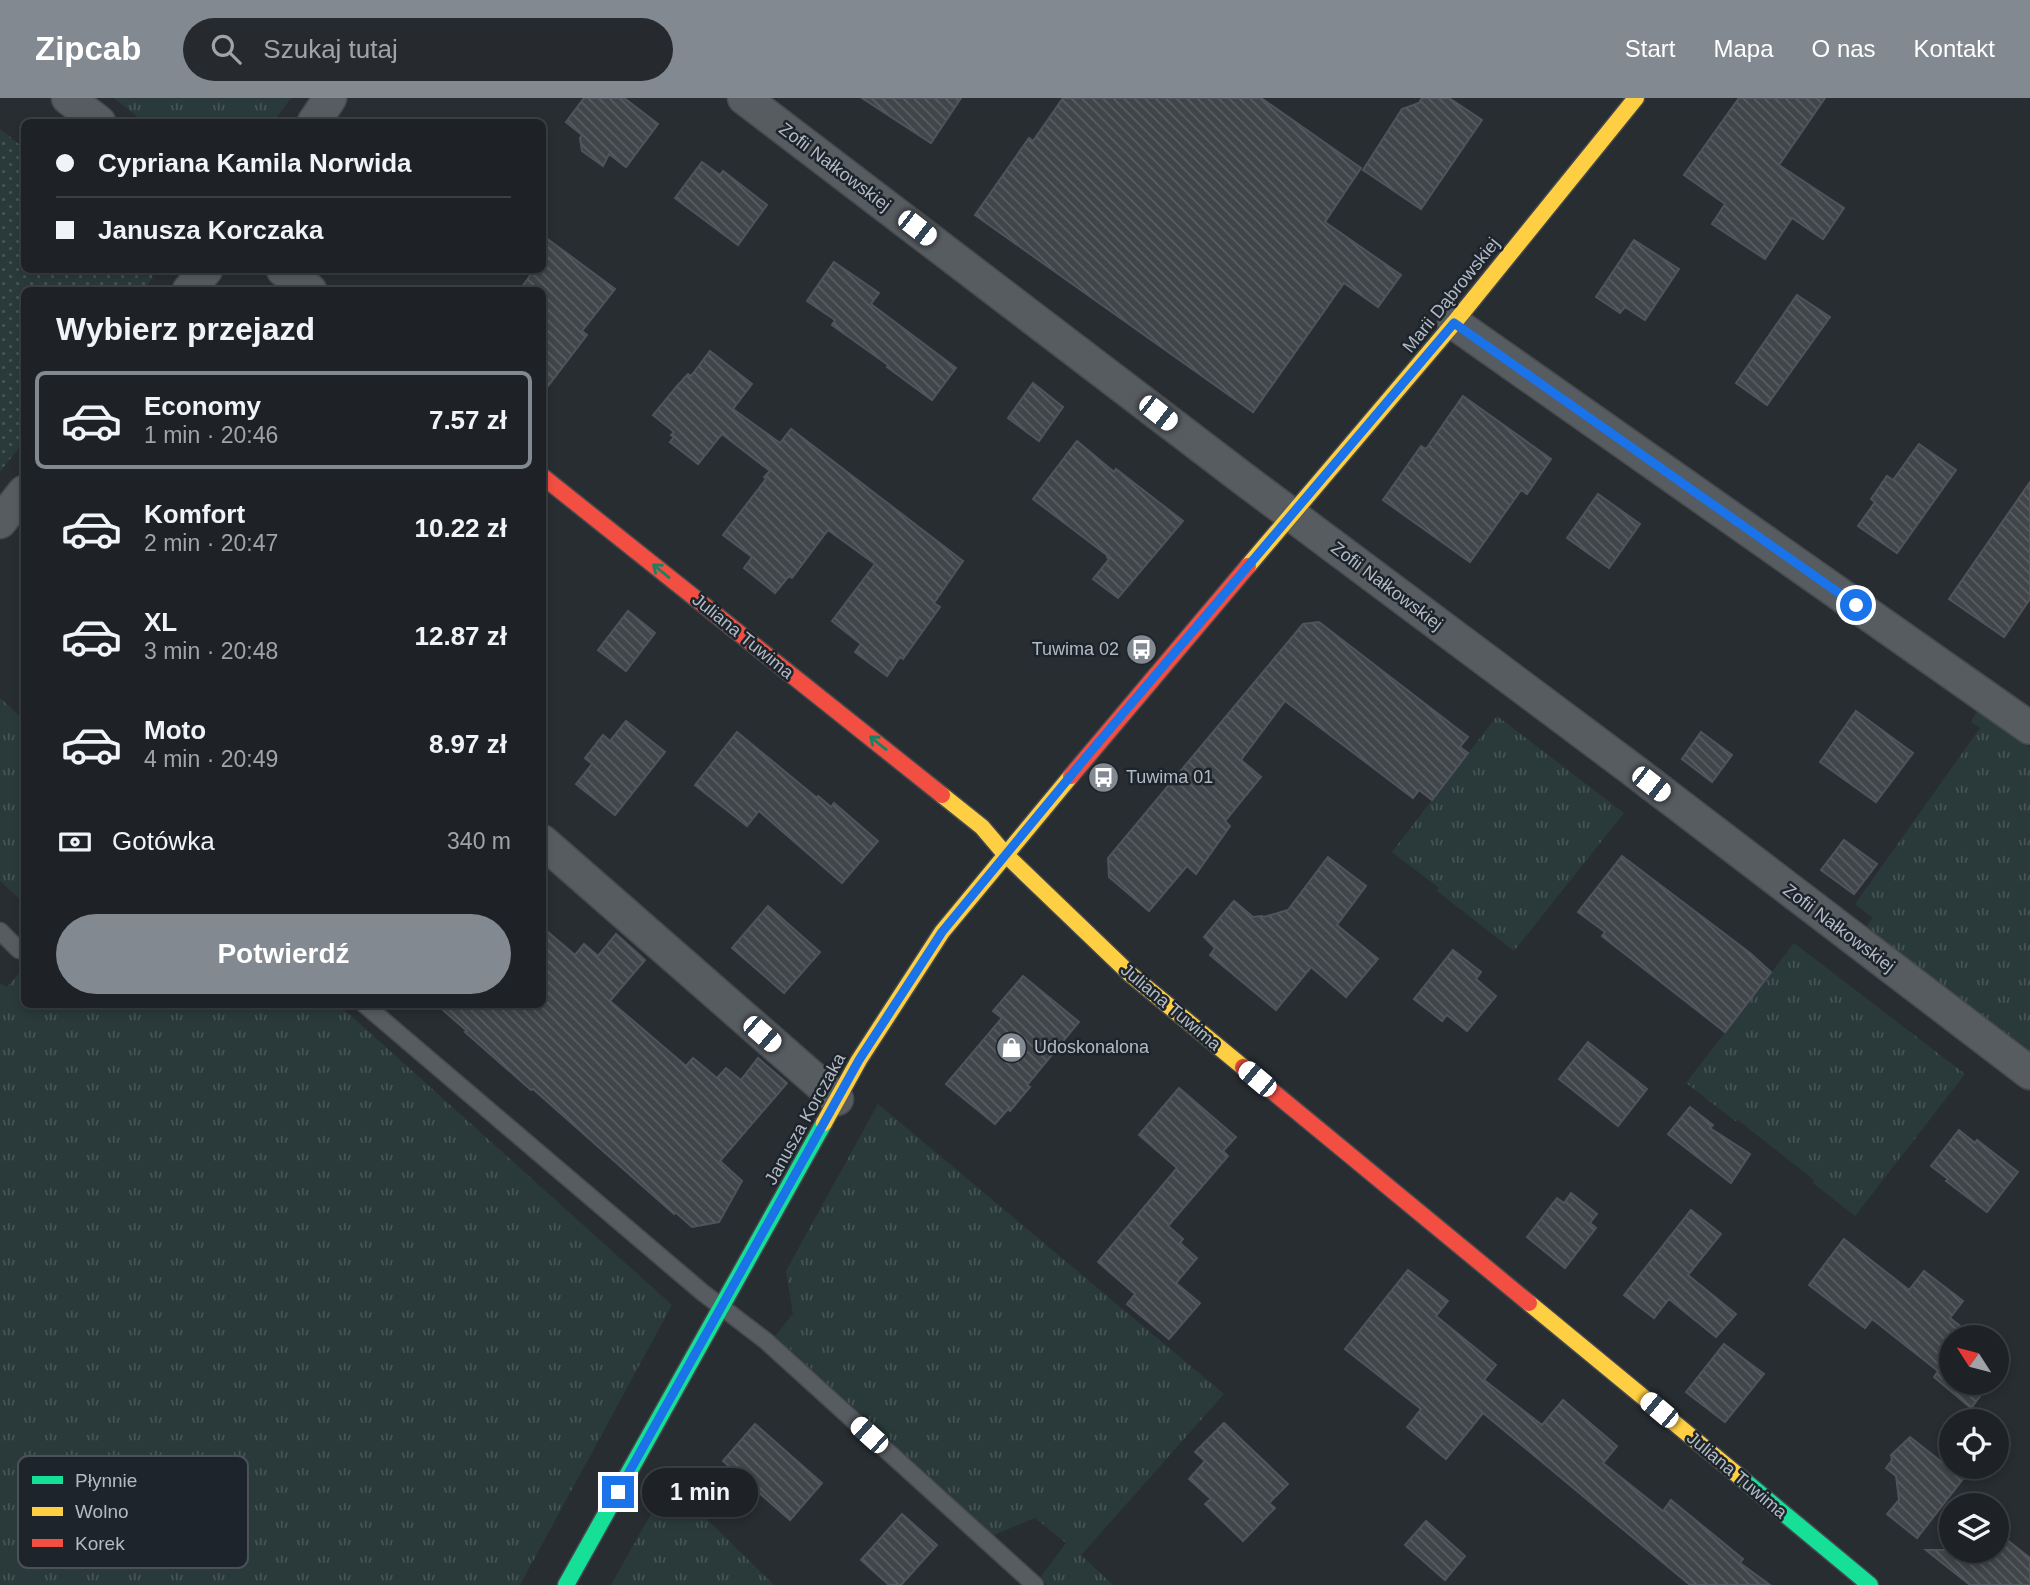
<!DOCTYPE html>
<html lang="pl">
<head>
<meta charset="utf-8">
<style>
  :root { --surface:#1e2226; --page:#262a2e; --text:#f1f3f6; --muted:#a1a4a7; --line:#3c3f43; --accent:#828990 }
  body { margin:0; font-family:Helvetica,sans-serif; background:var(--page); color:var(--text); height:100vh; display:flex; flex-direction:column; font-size:26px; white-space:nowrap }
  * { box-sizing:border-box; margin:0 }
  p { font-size:23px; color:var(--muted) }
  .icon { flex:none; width:38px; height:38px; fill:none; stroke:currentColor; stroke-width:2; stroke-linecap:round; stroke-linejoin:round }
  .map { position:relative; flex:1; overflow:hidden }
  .sheet { position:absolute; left:21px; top:189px; width:525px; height:721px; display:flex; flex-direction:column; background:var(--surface); border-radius:10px; box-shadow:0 4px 10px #0003,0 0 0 2px var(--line) }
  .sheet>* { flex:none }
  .top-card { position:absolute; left:21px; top:21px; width:525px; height:154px; border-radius:10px; box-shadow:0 4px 10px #0003,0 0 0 2px var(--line); display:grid; align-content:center; height:154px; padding:0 35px; background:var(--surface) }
  .needle { width:46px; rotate:306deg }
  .controls { position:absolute; left:1939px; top:1227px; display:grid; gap:14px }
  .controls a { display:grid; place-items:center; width:70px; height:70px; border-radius:50%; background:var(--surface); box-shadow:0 4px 10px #0003,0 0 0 2px var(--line); font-size:35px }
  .end { position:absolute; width:32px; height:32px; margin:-16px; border:9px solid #1a73e8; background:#fff; box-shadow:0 0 0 4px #fff }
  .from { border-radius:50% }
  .bubble { position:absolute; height:49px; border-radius:24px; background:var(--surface); box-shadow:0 4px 10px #0003,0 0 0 2px var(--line); font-size:23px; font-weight:600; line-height:49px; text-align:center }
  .car { position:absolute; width:21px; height:42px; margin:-21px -10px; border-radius:9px; box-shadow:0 0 5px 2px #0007; background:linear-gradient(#fff 24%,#345 0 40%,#fff 0 76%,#345 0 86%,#fff 0) }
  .top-card b { display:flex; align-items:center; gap:24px; height:66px; font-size:26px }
  .top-card b+b { border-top:2px solid var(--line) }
  .top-card i { width:18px; height:18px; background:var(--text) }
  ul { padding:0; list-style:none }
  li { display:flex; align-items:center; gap:21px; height:98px; margin:0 14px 10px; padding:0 21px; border:4px solid transparent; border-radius:10px }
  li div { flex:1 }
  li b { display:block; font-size:26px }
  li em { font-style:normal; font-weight:600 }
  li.on { border-color:var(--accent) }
  li>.icon { width:63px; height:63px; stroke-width:1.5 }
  h2 { padding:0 35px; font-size:32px; line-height:84px }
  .pay { display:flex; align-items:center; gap:18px; height:77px; padding:0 35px; font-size:26px }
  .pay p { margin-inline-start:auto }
  .cta { display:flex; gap:14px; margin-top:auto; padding:14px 35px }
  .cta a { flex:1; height:80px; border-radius:42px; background:var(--accent); color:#fff; font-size:28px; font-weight:600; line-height:80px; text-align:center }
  header { display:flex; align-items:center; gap:42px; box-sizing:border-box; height:98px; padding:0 35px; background:var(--accent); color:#fff }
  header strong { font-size:33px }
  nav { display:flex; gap:38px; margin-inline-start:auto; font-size:24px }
  .search { width:490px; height:63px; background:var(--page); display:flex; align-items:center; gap:18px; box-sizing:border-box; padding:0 24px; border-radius:38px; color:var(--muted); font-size:26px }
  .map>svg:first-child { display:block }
  .grass { fill:url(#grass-tufts) }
  .park { fill:url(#park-dots) }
  .building { fill:url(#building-back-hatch); stroke:#50545a; stroke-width:2 }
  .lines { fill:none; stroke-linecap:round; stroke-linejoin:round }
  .lane-casing { stroke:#46494d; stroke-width:19 }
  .street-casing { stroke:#46494d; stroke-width:35 }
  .fast-casing { stroke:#46494d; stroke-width:19 }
  .slow-casing { stroke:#46494d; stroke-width:19 }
  .jam-casing { stroke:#46494d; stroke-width:19 }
  .lane { stroke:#575c61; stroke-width:16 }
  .street { stroke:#575c61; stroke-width:32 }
  .fast { stroke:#16e098; stroke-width:16 }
  .slow { stroke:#ffcf43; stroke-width:16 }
  .jam { stroke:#f24e42; stroke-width:16 }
  .oneway { stroke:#1a8262 }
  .route { stroke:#1a73e8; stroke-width:9 }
  .labels { text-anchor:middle; stroke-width:5; stroke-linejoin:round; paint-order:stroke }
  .street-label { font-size:18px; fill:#b2bac3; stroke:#1d242c }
  .poi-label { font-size:18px; fill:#b2bac3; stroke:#1d242c; text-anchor:start }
  .key { fill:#1d242c; stroke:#4a5159; stroke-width:2 }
  .key-label { font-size:19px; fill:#b2bac3 }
</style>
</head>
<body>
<header>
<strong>Zipcab</strong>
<div class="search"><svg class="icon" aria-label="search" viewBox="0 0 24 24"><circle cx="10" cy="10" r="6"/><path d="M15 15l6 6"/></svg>Szukaj tutaj</div>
<nav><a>Start</a><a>Mapa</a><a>O nas</a><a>Kontakt</a></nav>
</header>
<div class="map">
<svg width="2030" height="1487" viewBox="0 0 2030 1487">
  <defs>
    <pattern id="grass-tufts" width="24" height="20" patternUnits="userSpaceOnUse" patternTransform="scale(1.75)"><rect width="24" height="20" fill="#2a3a3a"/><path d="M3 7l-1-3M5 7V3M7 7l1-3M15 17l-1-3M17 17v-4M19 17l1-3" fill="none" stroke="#465455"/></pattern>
    <pattern id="park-dots" width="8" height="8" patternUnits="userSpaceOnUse" patternTransform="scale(1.75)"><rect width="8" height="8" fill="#2a3a3a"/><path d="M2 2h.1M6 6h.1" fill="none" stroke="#465455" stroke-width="1.8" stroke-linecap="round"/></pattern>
    <pattern id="building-back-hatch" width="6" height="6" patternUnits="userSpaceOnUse" patternTransform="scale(1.75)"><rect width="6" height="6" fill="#404549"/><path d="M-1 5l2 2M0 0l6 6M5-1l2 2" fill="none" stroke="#595e62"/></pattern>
  </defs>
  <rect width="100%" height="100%" fill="#282d32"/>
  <g class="grass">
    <polygon points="114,0 291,0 273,24 144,24"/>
    <polygon points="0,600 24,622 24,805 0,783"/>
    <polygon points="1977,613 2030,650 2030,958 1868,835 1867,827 1873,820 1855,806 1980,630 1971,624"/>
    <polygon points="1497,618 1624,715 1514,853 1437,793 1439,790 1392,754"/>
    <polygon points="1794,845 1965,976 1855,1118 1813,1085 1814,1082 1738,1022 1735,1023 1686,985"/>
    <polygon points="24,870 24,906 339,907 672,1207 520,1487 0,1487 0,885 7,889"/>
    <polygon points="878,1006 1224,1296 1081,1457 1113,1487 1047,1487 1040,1480 1066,1445 1035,1420 994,1437 775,1238 793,1216 786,1173"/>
    <polygon points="669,1384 774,1487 611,1487"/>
  </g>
  <polygon class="park" points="0,31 24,50 24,172 150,172 153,180 143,192 24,192 24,343 0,374"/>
  <g class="building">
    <polygon points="584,0 624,0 658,26 626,69 609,56 603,68 582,53 580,40 582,37 566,24"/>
    <polygon points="862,0 961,0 931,45"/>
    <polygon points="1063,0 1261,0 1361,70 1325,124 1401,177 1378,209 1344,185 1253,314 975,117 1029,40 1033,43"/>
    <polygon points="1422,0 1449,0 1482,22 1421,111 1363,72 1402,11 1419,5"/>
    <polygon points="1739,0 1825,0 1779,67 1844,110 1823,141 1792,120 1765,161 1712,126 1725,106 1684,77"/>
    <polygon points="702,64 720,77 723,73 767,107 738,147 675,100"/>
    <polygon points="542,137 615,191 582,233 587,237 542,296 542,192 526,192 522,189 534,172 542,172"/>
    <polygon points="1634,142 1679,171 1645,222 1625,209 1620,215 1596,199"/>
    <polygon points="834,164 879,195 871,206 956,270 932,302 887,269 888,267 832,227 835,222 807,203"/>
    <polygon points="1797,197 1830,219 1767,307 1736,285"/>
    <polygon points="710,253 752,286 733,311 780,345 791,331 963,463 934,505 940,509 903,561 900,559 887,578 855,554 861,546 832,523 875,466 828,432 792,480 789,478 775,495 744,470 752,459 723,437 766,381 764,379 770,373 722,336 698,366 670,344 674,339 671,337 674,334 653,317 677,288 688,276 691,278"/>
    <polygon points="1033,285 1063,309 1039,343 1008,320"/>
    <polygon points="1463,298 1551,361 1527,396 1521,392 1470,464 1383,402 1421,348 1426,351"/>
    <polygon points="1077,343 1114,374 1116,371 1183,423 1118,500 1093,481 1109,461 1107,459 1108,458 1033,401"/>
    <polygon points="1919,346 1956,372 1897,455 1858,428 1875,404 1871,401 1887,378 1893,382"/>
    <polygon points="2030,384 2030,501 2004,539 1949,501"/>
    <polygon points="1598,396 1640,426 1609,470 1567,440"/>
    <polygon points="628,513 655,535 626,573 598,552"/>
    <polygon points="1319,524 1468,639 1460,649 1468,655 1432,702 1419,692 1413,700 1285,603 1241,662 1261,679 1225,723 1230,728 1196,776 1187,768 1149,813 1109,779 1108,760 1303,526"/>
    <polygon points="1856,613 1913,655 1876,704 1820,664"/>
    <polygon points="626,623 665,654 615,717 576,686 592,666 585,660 603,637 610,643"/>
    <polygon points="737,634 817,700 818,698 831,709 834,705 878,743 842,785 759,713 747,728 695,687"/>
    <polygon points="1701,634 1732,657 1712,684 1682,661"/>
    <polygon points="1844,742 1877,766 1854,796 1821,772"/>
    <polygon points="1622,758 1750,855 1771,874 1725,934 1602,838 1605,834 1578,814"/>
    <polygon points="1328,759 1366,788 1337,827 1378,861 1346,899 1311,869 1276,912 1210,857 1215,850 1204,839 1234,803 1253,819 1262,818 1264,819 1288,812"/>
    <polygon points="768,808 820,854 784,895 732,850"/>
    <polygon points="542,829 575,857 584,846 598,858 616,836 645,862 610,903 686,968 693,960 717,980 726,970 741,982 758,960 787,985 720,1063 742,1083 719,1124 692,1129 675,1114 674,1116 533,991 531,992 465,934 467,933 436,906 542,906"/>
    <polygon points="1453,852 1481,874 1476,881 1496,898 1467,933 1447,917 1442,923 1414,901"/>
    <polygon points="1023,878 1079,924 1027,987 1030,989 1010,1013 1008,1011 995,1026 946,986 1002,920 993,913"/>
    <polygon points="1588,944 1647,991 1618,1028 1559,981"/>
    <polygon points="1179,990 1236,1039 1223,1053 1228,1058 1168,1128 1183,1141 1180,1145 1197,1160 1176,1185 1200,1205 1169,1241 1127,1206 1135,1196 1098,1164 1177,1070 1139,1037"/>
    <polygon points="1690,1009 1713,1027 1710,1030 1750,1056 1731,1085 1668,1036"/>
    <polygon points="1959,1032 1975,1045 1977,1042 2018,1074 1987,1114 1946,1083 1948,1081 1931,1068"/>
    <polygon points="1571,1095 1597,1116 1590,1125 1596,1130 1565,1170 1527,1139 1557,1100 1564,1105"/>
    <polygon points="1691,1112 1721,1136 1688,1177 1736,1216 1716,1239 1669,1201 1654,1220 1624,1197"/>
    <polygon points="1844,1141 1909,1192 1924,1173 1963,1203 1950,1220 1974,1239 1951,1239 1951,1284 1991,1284 1971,1310 1934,1279 1938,1273 1872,1221 1865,1230 1809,1187"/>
    <polygon points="1408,1172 1448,1203 1436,1218 1496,1267 1484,1282 1542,1327 1563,1302 1617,1348 1603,1365 1663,1413 1671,1402 1743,1461 1740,1465 1770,1487 1690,1487 1483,1315 1446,1361 1407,1329 1421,1311 1345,1251"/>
    <polygon points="1724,1246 1764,1276 1725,1324 1686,1294"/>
    <polygon points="1224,1325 1288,1386 1269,1405 1275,1410 1243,1443 1205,1406 1211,1401 1189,1381 1205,1363 1195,1354"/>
    <polygon points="755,1326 822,1385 790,1422 723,1363"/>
    <polygon points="1910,1339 1963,1381 1917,1440 1887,1416 1899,1402 1896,1378 1886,1370 1892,1362 1891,1357"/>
    <polygon points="902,1416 937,1447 901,1487 889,1487 861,1462"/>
    <polygon points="1426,1423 1465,1458 1445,1482 1405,1447"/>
    <polygon points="1997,1434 2030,1460 2030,1487 1970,1487 1926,1452 1997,1452"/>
  </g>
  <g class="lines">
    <defs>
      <g id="lane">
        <polyline points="0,833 19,852"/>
        <polyline points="364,906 702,1194 766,1243 1035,1487"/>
      </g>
      <g id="street">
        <polyline points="68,0 99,24"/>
        <polyline points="744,0 1245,382 1629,669 2030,975"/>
        <polyline points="314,24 330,0"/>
        <polyline points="283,172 310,192"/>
        <polyline points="189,192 206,172"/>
        <polyline points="1454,225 2030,630"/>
        <polyline points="0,424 24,394"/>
        <polyline points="542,743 837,1001"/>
      </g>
      <g id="fast">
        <polyline points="1740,1379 1870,1487"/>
        <polyline points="566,1487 824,1025"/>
      </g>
      <g id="slow">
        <polyline points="1248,468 1454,225 1636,0"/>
        <polyline points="942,697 982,729 1005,756 1130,876 1243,969"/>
        <polyline points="824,1025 859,962 942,834 1071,678"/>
        <polyline points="1529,1205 1740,1379"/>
      </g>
      <g id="jam">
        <polyline points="542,378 942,697"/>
        <polyline points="1071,678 1248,468"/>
        <polyline points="1243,969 1529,1205"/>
      </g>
    </defs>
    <use href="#lane" class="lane-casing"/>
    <use href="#street" class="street-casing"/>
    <use href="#fast" class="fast-casing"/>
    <use href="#slow" class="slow-casing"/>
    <use href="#jam" class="jam-casing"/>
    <use href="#lane" class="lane"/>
    <use href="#street" class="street"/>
    <use href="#fast" class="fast"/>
    <use href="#slow" class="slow"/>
    <use href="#jam" class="jam"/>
  </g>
  <defs><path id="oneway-shaft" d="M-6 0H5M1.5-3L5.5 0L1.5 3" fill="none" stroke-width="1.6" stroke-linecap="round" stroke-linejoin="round" transform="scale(1.75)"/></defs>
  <g class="oneway">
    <use href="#oneway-shaft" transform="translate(661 473) rotate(-141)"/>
    <use href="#oneway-shaft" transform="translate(878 645) rotate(-141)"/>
  </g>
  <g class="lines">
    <polyline class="route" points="618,1394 859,962 942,834 1087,658 1454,225 1856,507"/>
  </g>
  <defs>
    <symbol id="bus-disc" viewBox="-11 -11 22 22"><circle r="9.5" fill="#828990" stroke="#1d242c"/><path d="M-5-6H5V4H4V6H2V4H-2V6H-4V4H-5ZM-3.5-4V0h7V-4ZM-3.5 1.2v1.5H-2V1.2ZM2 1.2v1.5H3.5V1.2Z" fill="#fff"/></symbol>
    <symbol id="shop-disc" viewBox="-11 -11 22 22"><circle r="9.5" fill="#828990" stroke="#1d242c"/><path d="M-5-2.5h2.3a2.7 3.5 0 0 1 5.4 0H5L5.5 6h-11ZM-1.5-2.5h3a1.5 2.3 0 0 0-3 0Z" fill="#fff"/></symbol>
  </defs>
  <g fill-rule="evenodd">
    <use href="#bus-disc" x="1124" y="534" width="35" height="35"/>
    <use href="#bus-disc" x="1086" y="662" width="35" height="35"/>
    <use href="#shop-disc" x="994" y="932" width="35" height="35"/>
  </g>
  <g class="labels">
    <g class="street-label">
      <text transform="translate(835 69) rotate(37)" y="6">Zofii Nałkowskiej</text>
      <text transform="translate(1451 197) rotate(-51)" y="6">Marii Dąbrowskiej</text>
      <text transform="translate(1387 488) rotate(37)" y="6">Zofii Nałkowskiej</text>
      <text transform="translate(743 538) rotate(39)" y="6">Juliana Tuwima</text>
      <text transform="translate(1839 830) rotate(37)" y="6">Zofii Nałkowskiej</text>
      <text transform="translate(1171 909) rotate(40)" y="6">Juliana Tuwima</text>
      <text transform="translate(805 1021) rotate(-61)" y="6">Janusza Korczaka</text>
      <text transform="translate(1737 1377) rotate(40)" y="6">Juliana Tuwima</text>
    </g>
    <g class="poi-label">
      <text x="1119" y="557" text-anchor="end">Tuwima 02</text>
      <text x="1126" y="685">Tuwima 01</text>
      <text x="1034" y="955">Udoskonalona</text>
    </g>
  </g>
  <rect x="18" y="1358" width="230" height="112" rx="10" class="key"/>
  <rect x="32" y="1378" width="31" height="8" fill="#16e098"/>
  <rect x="32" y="1409" width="31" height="9" fill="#ffcf43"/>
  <rect x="32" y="1441" width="31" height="8" fill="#f24e42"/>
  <g class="key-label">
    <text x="75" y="1389">Płynnie</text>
    <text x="75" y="1420">Wolno</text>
    <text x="75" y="1452">Korek</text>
  </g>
</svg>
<div class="controls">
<a><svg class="needle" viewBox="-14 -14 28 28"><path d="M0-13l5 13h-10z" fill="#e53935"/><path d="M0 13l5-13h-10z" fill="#a1a4a7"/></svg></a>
<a><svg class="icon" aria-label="locate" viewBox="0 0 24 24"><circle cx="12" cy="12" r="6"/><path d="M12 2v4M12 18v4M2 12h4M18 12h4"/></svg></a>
<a><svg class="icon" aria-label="layers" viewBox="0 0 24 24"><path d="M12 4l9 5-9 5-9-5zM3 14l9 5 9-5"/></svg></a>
</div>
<i class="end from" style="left:1856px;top:507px"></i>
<i class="end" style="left:618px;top:1394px"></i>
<div class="bubble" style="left:642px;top:1370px;width:116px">1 min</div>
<i class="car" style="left:917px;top:130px;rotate:128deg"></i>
<i class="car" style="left:1158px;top:315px;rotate:128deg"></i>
<i class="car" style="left:1651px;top:686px;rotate:128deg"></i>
<i class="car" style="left:762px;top:936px;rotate:131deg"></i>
<i class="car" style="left:1257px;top:981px;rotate:310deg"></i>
<i class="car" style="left:1659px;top:1312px;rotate:310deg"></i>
<i class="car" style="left:869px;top:1337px;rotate:312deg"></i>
<div class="top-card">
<b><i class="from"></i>Cypriana Kamila Norwida</b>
<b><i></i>Janusza Korczaka</b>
</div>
<section class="sheet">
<h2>Wybierz przejazd</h2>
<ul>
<li class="on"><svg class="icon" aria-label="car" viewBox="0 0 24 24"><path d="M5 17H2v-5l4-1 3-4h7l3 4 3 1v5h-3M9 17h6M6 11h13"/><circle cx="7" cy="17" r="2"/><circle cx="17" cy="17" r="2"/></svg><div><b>Economy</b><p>1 min · 20:46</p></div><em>7.57 zł</em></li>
<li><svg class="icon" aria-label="car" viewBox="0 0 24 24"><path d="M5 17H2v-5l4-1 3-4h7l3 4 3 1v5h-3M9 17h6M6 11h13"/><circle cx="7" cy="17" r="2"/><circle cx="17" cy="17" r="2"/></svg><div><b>Komfort</b><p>2 min · 20:47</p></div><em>10.22 zł</em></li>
<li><svg class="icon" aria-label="car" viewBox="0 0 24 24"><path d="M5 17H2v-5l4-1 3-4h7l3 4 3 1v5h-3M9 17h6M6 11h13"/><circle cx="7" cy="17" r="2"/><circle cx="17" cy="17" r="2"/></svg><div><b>XL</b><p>3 min · 20:48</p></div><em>12.87 zł</em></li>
<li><svg class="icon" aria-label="car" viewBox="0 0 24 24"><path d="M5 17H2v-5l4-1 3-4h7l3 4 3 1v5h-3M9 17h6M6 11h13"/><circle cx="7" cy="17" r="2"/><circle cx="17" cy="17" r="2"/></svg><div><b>Moto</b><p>4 min · 20:49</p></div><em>8.97 zł</em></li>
</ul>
<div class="pay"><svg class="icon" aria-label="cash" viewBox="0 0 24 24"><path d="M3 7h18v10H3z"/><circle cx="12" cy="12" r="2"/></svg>Gotówka<p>340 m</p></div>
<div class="cta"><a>Potwierdź</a></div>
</section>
</div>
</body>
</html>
